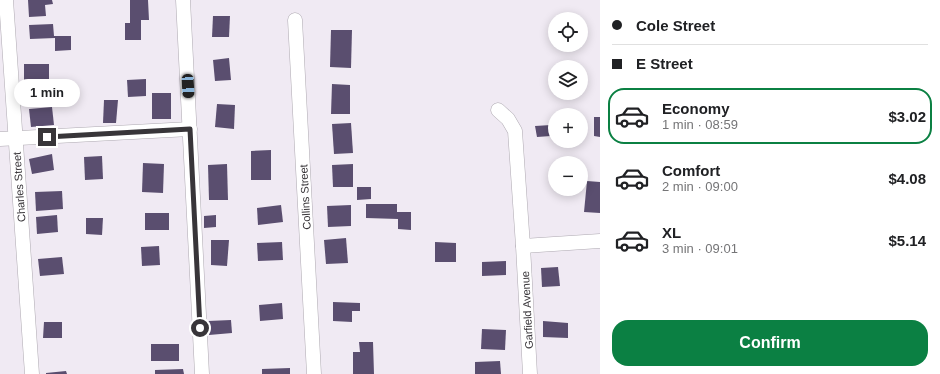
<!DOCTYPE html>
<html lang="en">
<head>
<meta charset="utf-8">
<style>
  :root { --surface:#fff; --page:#f6f6f6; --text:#202124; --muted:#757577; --line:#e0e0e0; --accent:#0b8043 }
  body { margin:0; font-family:Helvetica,sans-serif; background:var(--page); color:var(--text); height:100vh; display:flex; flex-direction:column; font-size:15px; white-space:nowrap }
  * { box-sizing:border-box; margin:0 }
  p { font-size:13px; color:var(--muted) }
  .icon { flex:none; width:22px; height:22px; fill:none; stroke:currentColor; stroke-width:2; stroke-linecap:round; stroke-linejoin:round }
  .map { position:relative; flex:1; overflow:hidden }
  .side { display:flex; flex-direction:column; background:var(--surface); width:340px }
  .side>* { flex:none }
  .hud { display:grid; align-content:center; height:88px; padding:0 12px; background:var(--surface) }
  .controls { position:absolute; left:548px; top:12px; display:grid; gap:8px }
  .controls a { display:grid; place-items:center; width:40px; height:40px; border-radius:50%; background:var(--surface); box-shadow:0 2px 10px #0003; font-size:20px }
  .end { position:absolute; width:18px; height:18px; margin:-9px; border:5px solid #383539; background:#fff; box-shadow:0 0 0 2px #fff }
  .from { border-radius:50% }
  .bubble { position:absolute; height:28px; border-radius:14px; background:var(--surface); box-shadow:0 2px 10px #0003; font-size:13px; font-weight:800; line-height:28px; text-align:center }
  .car { position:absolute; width:12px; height:24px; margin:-12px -6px; border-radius:5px; box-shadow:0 0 3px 1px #0007; background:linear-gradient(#222 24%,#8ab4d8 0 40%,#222 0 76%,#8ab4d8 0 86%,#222 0) }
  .hud b { display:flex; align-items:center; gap:14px; height:38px; font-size:15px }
  .hud b+b { border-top:1px solid var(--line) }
  .hud i { width:10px; height:10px; background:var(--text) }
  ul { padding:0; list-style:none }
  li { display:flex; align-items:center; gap:12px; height:56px; margin:0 8px 6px; padding:0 4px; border:2px solid transparent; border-radius:16px }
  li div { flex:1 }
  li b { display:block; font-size:15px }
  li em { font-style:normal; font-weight:800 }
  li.active { border-color:var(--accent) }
  li>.icon { width:36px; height:36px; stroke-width:1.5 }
  .cta { display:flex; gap:8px; margin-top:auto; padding:8px 12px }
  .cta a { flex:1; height:46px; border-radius:16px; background:var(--accent); color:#fff; font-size:16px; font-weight:800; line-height:46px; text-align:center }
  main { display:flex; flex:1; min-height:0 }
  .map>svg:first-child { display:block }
  .building { fill:#5a4e6f }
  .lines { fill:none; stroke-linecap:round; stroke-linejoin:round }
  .minor-casing { stroke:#aea9b1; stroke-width:15 }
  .minor { stroke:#fff; stroke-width:14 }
  .route { stroke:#383539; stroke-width:5 }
  .labels { text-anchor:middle; stroke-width:4; stroke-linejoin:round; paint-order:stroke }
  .street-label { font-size:11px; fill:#383539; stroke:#fff }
</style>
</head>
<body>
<main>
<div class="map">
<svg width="600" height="374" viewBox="0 0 600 374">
  <rect width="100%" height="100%" fill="#f0eaf3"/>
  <g class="building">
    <polygon points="28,0 52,0 53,4 45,5 46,16 29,17"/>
    <polygon points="130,0 148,0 149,20 141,20 141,40 125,40 125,23 130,23"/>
    <polygon points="213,16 230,16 229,37 212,37"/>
    <polygon points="53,24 54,36 71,36 71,50 55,51 55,38 30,39 29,25"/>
    <polygon points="331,30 352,30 351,68 330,67"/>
    <polygon points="229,58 231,80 215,81 213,60"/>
    <rect x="24" y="64" width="25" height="23"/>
    <polygon points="146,79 146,96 128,97 127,80"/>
    <polygon points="332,84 350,85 350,114 331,114"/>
    <rect x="152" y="93" width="19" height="26"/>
    <polygon points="104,100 118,100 116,123 103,123"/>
    <polygon points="217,104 235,105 234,129 215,127"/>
    <polygon points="52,107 54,125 31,127 29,109"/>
    <polygon points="594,117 600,117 600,137 594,136"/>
    <polygon points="351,123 353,153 334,154 332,124"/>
    <polygon points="551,125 551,136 537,137 535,126"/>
    <polygon points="271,150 271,180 251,180 251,151"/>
    <polygon points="52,154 54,170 32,174 29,159"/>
    <polygon points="102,156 103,179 85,180 84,157"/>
    <polygon points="143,163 164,164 163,193 142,192"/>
    <polygon points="227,164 228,200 209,200 208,165"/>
    <polygon points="353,164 353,187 333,187 332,165"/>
    <polygon points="587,181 600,182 600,213 584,212"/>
    <polygon points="357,187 371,187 371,199 357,200"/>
    <polygon points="62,191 63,209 36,211 35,192"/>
    <polygon points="366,204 397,204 397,212 411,212 411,230 398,229 398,219 366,218"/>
    <polygon points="281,205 283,222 258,225 257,208"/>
    <polygon points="351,205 351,226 328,227 327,206"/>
    <rect x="145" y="213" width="24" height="17"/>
    <polygon points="57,215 58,232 37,234 36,217"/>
    <polygon points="216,215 216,227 204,228 204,216"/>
    <polygon points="86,218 103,218 102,235 86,234"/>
    <polygon points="346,238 348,263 326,264 324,240"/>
    <polygon points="211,240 229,240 227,266 211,265"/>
    <polygon points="282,242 283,260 258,261 257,243"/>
    <polygon points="435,242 456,243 456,262 435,262"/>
    <polygon points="159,246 160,265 142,266 141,247"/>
    <polygon points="62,257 64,274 40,276 38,259"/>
    <polygon points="506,261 506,275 482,276 482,262"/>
    <polygon points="558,267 560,286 542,287 541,268"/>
    <polygon points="333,302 360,303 360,311 352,311 352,322 333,321"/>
    <polygon points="282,303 283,319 260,321 259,305"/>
    <polygon points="231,320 232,333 209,335 208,321"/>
    <polygon points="543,321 568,323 568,338 543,337"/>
    <polygon points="44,322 62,322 62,338 43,338"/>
    <polygon points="482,329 506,330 505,350 481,349"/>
    <polygon points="359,342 373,342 374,374 353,374 353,352 360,352"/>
    <rect x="151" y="344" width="28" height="17"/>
    <polygon points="500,361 501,374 475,374 475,362"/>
    <polygon points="290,368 290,374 262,374 262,369"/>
    <polygon points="183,369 184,374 155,374 155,370"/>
    <polygon points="66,371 67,374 46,374 46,373"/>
  </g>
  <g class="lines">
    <defs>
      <g id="minor">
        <polyline points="6,0 32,374"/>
        <polyline points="183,0 202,374"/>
        <polyline points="295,20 314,374"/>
        <polyline points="498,110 508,119 515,131 523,246 530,374"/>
        <polyline points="0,139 190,129"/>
        <polyline points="523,246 600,241"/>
      </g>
    </defs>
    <use href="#minor" class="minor-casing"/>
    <use href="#minor" class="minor"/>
  </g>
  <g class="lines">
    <polyline class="route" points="47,137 190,129 200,328"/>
  </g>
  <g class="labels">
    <g class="street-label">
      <text transform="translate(19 187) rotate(-94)" y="4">Charles Street</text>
      <text transform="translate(305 197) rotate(-93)" y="4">Collins Street</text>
      <text transform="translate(527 310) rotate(-93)" y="4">Garfield Avenue</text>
    </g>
  </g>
</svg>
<div class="controls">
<a><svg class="icon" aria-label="locate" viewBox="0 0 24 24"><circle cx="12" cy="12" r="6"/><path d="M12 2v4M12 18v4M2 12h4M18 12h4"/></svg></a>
<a><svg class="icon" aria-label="layers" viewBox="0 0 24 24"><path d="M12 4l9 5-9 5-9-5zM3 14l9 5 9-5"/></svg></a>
<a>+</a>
<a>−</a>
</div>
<i class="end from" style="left:200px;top:328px"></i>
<i class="end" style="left:47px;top:137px"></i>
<div class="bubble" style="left:14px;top:79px;width:66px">1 min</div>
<i class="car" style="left:188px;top:86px;rotate:177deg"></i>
</div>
<section class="side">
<div class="hud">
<b><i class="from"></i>Cole Street</b>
<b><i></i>E Street</b>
</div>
<ul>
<li class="active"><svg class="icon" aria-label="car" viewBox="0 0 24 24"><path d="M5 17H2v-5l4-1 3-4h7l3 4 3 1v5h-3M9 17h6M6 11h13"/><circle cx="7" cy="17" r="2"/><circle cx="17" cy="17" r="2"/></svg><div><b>Economy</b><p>1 min · 08:59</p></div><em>$3.02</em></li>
<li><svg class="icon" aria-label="car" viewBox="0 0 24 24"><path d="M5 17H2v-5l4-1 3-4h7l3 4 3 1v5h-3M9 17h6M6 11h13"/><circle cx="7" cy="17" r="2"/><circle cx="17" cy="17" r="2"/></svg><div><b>Comfort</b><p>2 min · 09:00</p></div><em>$4.08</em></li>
<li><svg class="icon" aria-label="car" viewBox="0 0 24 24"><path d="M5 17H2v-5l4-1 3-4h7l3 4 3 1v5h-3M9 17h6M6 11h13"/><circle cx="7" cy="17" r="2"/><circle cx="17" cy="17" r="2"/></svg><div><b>XL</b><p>3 min · 09:01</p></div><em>$5.14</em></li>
</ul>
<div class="cta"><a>Confirm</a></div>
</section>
</main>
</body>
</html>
